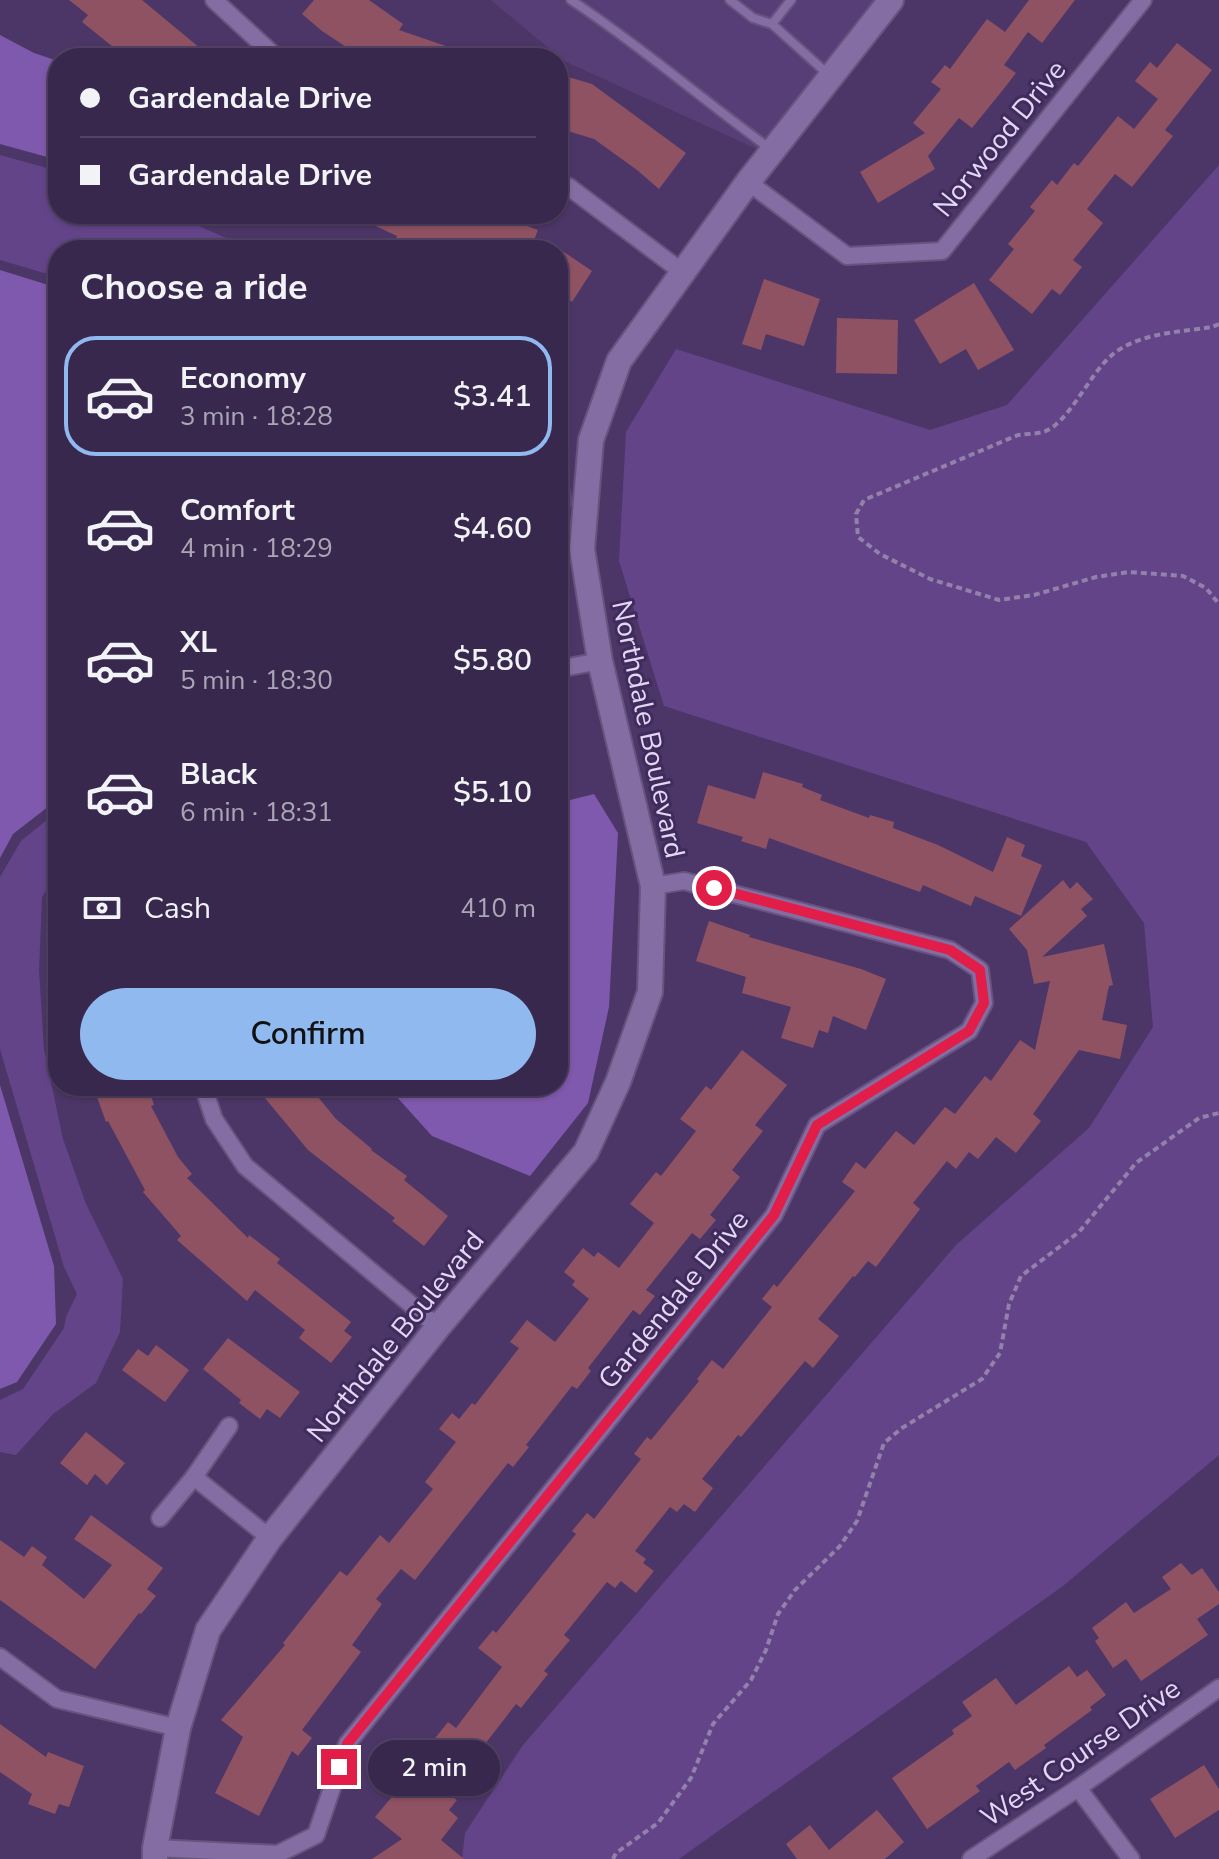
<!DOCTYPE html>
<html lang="en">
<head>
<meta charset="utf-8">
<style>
  :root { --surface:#39284d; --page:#443457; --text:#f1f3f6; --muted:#aba6b6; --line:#534465; --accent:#90b9f0 }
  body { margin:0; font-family:"Nunito Sans",sans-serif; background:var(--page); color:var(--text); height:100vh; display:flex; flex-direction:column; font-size:30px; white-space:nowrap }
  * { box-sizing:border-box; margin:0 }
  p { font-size:26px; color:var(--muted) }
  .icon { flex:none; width:44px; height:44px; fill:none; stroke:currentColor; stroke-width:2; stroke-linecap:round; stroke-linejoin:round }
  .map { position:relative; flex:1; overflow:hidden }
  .panel { position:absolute; left:48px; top:240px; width:520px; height:856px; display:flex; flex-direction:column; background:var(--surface); border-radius:32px; box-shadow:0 2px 6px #0004,0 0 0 2px var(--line) }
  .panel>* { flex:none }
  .banner { position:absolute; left:48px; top:48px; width:520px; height:176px; border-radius:32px; box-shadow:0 2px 6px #0004,0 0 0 2px var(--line); display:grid; align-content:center; height:176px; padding:0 32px; background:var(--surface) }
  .end { position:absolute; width:36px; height:36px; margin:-18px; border:10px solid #e11d48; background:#fff; box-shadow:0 0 0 4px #fff }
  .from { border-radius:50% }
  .bubble { position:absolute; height:56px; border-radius:28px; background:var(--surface); box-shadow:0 2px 6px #0004,0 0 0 2px var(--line); font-size:26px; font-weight:600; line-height:56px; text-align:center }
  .banner b { display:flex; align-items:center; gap:28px; height:76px; font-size:30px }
  .banner b+b { border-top:2px solid var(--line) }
  .banner i { width:20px; height:20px; background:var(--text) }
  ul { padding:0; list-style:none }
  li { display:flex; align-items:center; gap:24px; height:120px; margin:0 16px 12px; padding:0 16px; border:4px solid transparent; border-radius:32px }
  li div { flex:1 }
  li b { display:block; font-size:30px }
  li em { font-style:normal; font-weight:600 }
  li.selected { border-color:var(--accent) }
  li>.icon { width:72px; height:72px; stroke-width:1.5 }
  h2 { padding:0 32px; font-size:36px; line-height:96px }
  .pay { display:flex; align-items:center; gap:20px; height:88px; padding:0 32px; font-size:30px }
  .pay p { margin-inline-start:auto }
  .primary-button { display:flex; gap:16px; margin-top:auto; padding:16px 32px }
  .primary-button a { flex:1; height:92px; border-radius:48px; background:var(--accent); color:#111; font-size:32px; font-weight:600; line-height:92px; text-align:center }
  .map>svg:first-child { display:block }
  .built { fill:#573e76 }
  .green { fill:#634489 }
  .forest { fill:#7f59ad }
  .building { fill:#8f5263 }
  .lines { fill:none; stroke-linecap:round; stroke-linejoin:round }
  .lane-casing { stroke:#67547e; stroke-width:12 }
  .street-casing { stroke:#67547e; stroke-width:20 }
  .secondary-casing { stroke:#67547e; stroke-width:28 }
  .path { stroke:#9281a9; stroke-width:4; stroke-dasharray:6 4; stroke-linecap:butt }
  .lane { stroke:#846da3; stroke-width:8 }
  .street { stroke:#846da3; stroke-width:16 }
  .secondary { stroke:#846da3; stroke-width:24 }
  .route { stroke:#e11d48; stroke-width:10 }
  .labels { text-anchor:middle; stroke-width:6; stroke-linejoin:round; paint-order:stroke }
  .street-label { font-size:28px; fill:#e2d7f5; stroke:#412b5c }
</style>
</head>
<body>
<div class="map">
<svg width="1219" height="1859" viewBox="0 0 1219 1859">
  <rect width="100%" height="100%" fill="#4c3667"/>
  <polygon class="built" points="491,0 877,0 759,150 564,61"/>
  <g class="green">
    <polygon points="0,155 58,171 58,214 172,214 253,250 58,250 58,277 0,260"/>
    <polygon points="1219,165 1219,1455 1063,1586 679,1859 462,1859 465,1833 523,1745 957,1244 1089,1128 1153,1027 1144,923 1086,842 664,706 619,561 626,432 676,349 930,430 1007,405"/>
    <polygon points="558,447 565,456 573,503 558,529"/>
    <polygon points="58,811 58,873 42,897 39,970 44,1049 63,1139 86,1204 123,1279 120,1332 96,1383 53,1414 16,1455 0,1452 0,1400 23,1389 64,1328 66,1317 77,1294 64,1267 0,1049 0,877 21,841"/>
  </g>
  <g class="forest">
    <polygon points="0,35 34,53 58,61 58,160 0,144"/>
    <polygon points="0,270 58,288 58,799 13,834 0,858"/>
    <polygon points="594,794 618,833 609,1007 588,1103 530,1176 432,1136 387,1086 558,1086 558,803"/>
    <polygon points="0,1085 54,1266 56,1324 17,1382 0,1389"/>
  </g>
  <g class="building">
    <polygon points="69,0 142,0 212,58 127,58 82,22 88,15"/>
    <polygon points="314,0 369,0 403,24 399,30 472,55 472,58 363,58 322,31 302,14"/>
    <polygon points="1029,0 1075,0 1042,43 1028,32 1004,65 1016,73 1002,91 972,128 959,118 928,156 935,169 878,203 860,172 925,133 913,123 941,89 931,82 945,65 950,69 987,19 1005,32"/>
    <polygon points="1177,43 1212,70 1165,130 1173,136 1132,187 1115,174 1087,209 1103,223 1073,260 1082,267 1060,295 1052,289 1032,314 989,280 1014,249 1008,244 1035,211 1030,207 1052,180 1057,185 1074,163 1078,166 1118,116 1134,129 1158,99 1135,81 1150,62 1157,68"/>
    <polygon points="565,76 592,84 686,153 659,189 637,170 594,139 558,128 558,99"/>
    <polygon points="350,214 496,214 538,230 530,250 433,250 396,239 397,236"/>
    <polygon points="558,248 592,271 572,302 558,292"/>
    <polygon points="764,279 820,299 804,346 766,334 761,350 742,344"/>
    <polygon points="974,283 1014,350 978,370 966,349 940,364 914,320"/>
    <polygon points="837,318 898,320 897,374 836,373"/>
    <polygon points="763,772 803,784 802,787 822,795 820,800 869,818 870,815 894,822 893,828 938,845 993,872 1007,837 1025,845 1021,856 1042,865 1021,916 975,896 971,906 923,885 920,892 769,838 766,849 741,841 743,837 697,823 708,785 755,799"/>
    <polygon points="1063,880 1070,889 1077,882 1093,899 1081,909 1087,916 1042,957 1104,944 1113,985 1109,986 1102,1020 1127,1025 1120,1059 1079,1050 1033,1114 1041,1121 1016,1153 996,1137 978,1159 969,1152 956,1169 947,1161 913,1203 920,1209 876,1267 868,1261 855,1277 853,1276 818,1319 839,1336 813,1368 805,1361 741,1437 738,1435 702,1479 713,1488 695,1512 684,1504 677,1512 670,1507 635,1551 646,1559 643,1563 654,1571 636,1593 621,1581 615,1588 607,1582 564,1635 570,1640 544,1671 548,1674 521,1708 516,1704 482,1748 485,1750 450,1795 457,1800 449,1810 458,1818 441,1840 464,1859 372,1859 402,1839 375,1817 401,1786 394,1780 408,1762 413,1766 448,1722 456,1728 502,1667 478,1648 493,1630 496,1633 576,1534 572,1531 587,1513 594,1519 641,1459 634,1454 647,1437 651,1440 699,1381 697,1379 712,1360 723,1369 772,1307 762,1299 774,1284 777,1287 855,1191 842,1182 856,1162 865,1169 896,1131 914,1145 945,1107 955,1114 985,1076 991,1081 1020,1040 1035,1050 1050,981 1034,984 1027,950 1009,929"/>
    <polygon points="709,921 750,935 749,937 861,969 886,979 866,1030 833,1016 828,1033 819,1030 813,1048 781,1038 791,1007 742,993 746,977 696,961"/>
    <polygon points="742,1050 787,1085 755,1125 763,1131 732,1170 740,1177 710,1215 716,1220 700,1239 692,1233 646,1290 655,1296 640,1315 633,1310 588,1368 591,1371 577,1389 572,1386 526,1445 529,1447 513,1467 508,1463 415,1580 401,1569 376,1599 382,1604 352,1645 361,1652 302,1730 312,1738 298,1756 292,1751 259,1816 215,1793 243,1737 221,1720 285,1645 283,1643 340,1571 347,1576 380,1535 389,1543 433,1489 425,1482 456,1442 439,1429 452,1413 459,1419 472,1403 475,1405 519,1348 510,1342 527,1320 555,1342 589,1299 572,1285 575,1281 564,1272 583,1248 594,1257 598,1252 619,1268 654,1223 630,1204 656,1172 661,1176 696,1131 680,1119 706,1086 711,1090"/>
    <polygon points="93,1086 148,1086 154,1105 151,1106 178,1157 192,1174 187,1178 248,1238 249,1235 280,1259 277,1263 351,1322 344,1331 352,1337 331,1363 299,1338 305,1330 255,1290 247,1301 177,1240 181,1236 143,1192 145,1190 108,1121 106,1122"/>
    <polygon points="255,1086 309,1086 336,1119 372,1149 371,1150 407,1176 404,1180 448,1216 424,1246 392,1221 395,1218 308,1150"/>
    <polygon points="228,1338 300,1392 280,1418 267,1409 260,1419 239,1403 241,1400 203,1369"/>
    <polygon points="156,1345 189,1370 165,1402 122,1370 138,1349 148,1356"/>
    <polygon points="86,1432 125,1463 107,1485 95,1474 87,1485 60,1463"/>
    <polygon points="91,1515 163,1568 147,1589 156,1596 141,1614 139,1613 95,1669 0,1600 0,1540 24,1557 32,1546 47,1557 42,1565 84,1599 112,1565 74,1539"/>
    <polygon points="1181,1563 1192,1575 1202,1568 1219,1592 1219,1604 1197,1619 1208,1635 1141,1681 1126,1659 1113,1668 1095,1641 1099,1638 1092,1628 1126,1602 1134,1613 1171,1589 1162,1577"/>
    <polygon points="1069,1666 1077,1677 1087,1670 1106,1695 1090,1707 1092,1710 1044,1745 1046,1748 1015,1770 1009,1762 976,1786 980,1791 927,1829 892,1778 954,1734 952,1730 972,1716 962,1702 996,1678 1016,1705"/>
    <polygon points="0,1724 46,1757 48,1752 84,1766 69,1807 59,1804 55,1814 28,1804 32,1794 0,1772"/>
    <polygon points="1204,1765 1219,1789 1219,1810 1175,1838 1150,1799"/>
    <polygon points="877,1810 904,1842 885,1859 797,1859 786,1844 810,1825 829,1850"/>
  </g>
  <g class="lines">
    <defs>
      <g id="lane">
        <path d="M 571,0 C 641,46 704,101 772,150"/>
        <polyline points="730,0 753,18 772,24"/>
        <polyline points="791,0 772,24 830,76"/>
      </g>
      <g id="street">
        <polyline points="214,0 277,58"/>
        <polyline points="748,182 847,256 942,251 1143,0"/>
        <polyline points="558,183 569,187 681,271"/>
        <polyline points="558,669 600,661"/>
        <polyline points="203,1086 214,1119 245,1166 438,1327"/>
        <polyline points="194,1477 270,1538"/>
        <polyline points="160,1518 194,1477 229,1426"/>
        <polyline points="0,1657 57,1699 178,1728"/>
        <polyline points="1078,1788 1131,1859"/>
        <polyline points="155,1848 278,1854 316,1835 347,1744 774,1215 817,1125 969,1031 984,1003 980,970 950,950 684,881 653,886"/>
        <polyline points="971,1859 1078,1788 1219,1688"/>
      </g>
      <polyline id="secondary" points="155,1859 155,1848 178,1728 208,1630 270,1538 438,1327 586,1152 618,1082 650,992 653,886 600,661 582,549 591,440 619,361 748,182 891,0"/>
    </defs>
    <use href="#lane" class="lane-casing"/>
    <use href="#street" class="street-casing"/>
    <use href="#secondary" class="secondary-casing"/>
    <g class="path">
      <path d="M 1219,324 L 1212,327 C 1180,332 1138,333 1112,355 C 1089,374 1068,425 1043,432 C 1035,434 1026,434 1018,435 L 864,500 L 856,514 L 858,537 L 880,554 L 930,579 L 999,600 L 1034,595 L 1096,577 L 1129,572 L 1183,576 L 1206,588 L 1219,604"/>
      <polyline points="613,1859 616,1853 658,1823 691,1778 713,1724 751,1680 766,1650 778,1614 795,1590 840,1546 857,1521 884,1443 902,1428 982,1379 1000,1353 1009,1304 1021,1276 1079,1232 1136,1163 1199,1118 1219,1113"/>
    </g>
    <use href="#lane" class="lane"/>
    <use href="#street" class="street"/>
    <use href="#secondary" class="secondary"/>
  </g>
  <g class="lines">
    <polyline class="route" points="339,1767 347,1744 774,1215 817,1125 969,1031 984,1003 980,970 950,950 714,888"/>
  </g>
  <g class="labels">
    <g class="street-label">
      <text transform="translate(999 138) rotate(-51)" y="10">Norwood Drive</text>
      <text transform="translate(649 729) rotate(78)" y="10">Northdale Boulevard</text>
      <text transform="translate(673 1299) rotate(-51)" y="10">Gardendale Drive</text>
      <text transform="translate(395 1336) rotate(-51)" y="10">Northdale Boulevard</text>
      <text transform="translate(1080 1752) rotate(-35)" y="10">West Course Drive</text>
    </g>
  </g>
</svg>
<i class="end from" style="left:714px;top:888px"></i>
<i class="end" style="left:339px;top:1767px"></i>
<div class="bubble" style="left:368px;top:1740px;width:132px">2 min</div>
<div class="banner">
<b><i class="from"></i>Gardendale Drive</b>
<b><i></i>Gardendale Drive</b>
</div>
<section class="panel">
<h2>Choose a ride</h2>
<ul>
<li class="selected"><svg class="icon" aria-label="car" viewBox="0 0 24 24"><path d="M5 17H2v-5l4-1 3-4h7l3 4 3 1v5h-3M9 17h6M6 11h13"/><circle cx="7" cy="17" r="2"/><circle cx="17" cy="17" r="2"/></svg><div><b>Economy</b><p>3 min · 18:28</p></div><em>$3.41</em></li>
<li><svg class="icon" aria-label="car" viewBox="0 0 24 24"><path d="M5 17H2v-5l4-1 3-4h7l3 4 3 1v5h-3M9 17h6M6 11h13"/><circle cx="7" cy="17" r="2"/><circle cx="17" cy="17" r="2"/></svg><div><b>Comfort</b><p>4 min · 18:29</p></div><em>$4.60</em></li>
<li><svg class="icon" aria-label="car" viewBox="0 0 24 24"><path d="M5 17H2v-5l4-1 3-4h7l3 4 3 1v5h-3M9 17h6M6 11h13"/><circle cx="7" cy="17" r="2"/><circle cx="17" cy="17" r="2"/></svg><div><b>XL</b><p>5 min · 18:30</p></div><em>$5.80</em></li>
<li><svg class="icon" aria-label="car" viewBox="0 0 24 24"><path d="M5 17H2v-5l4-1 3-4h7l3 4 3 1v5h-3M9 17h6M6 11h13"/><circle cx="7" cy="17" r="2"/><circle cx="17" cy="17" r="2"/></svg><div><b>Black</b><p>6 min · 18:31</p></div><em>$5.10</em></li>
</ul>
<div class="pay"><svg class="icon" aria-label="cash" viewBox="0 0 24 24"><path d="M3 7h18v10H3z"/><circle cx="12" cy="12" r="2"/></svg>Cash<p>410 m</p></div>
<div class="primary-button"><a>Confirm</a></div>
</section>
</div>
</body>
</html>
